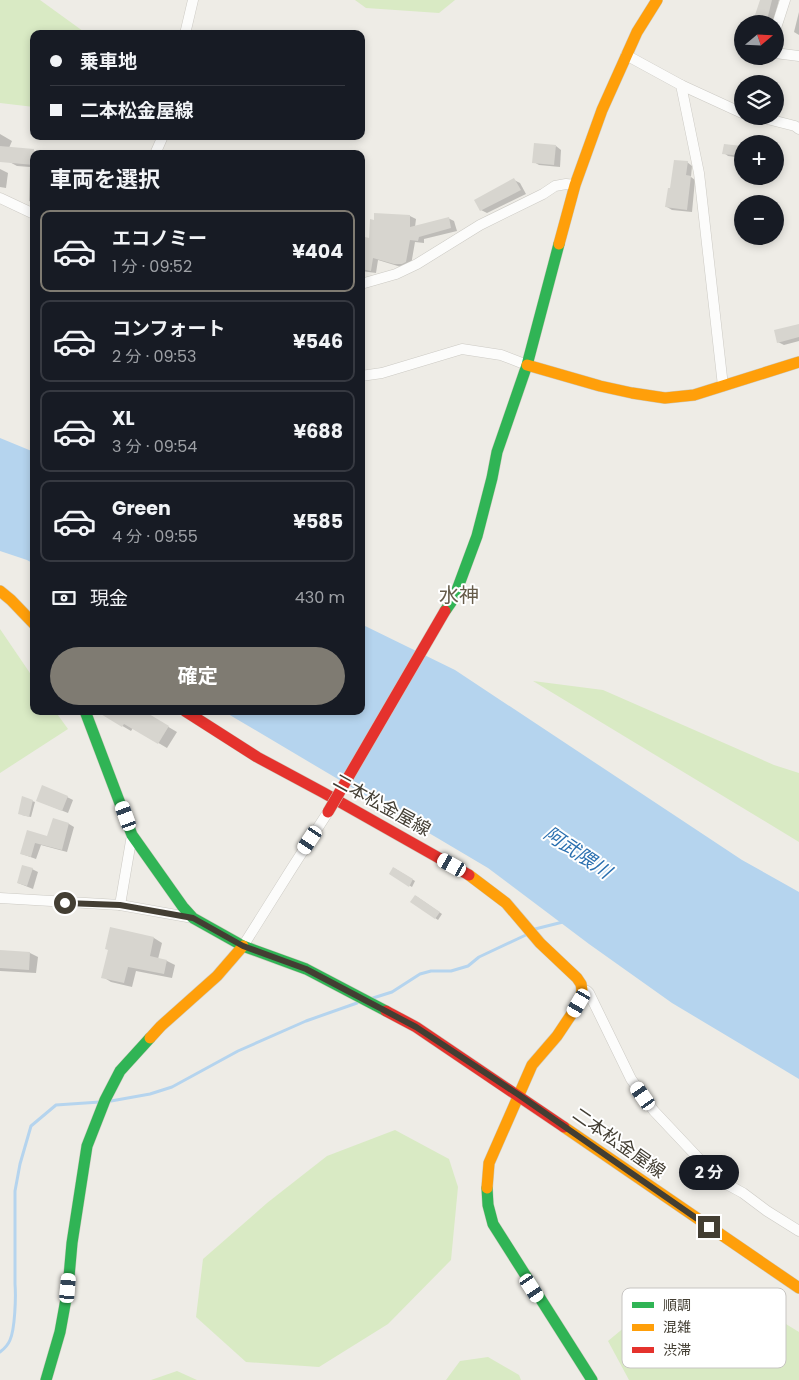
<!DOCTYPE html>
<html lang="ja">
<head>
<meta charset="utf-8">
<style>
  :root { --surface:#171b24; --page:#20242c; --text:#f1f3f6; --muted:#9ea1a6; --line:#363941; --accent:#7f7b72 }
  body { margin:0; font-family:Poppins,"Noto Sans JP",sans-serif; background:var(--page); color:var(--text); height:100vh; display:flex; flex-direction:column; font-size:19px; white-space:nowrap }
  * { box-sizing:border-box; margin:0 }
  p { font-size:16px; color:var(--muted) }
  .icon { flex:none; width:28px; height:28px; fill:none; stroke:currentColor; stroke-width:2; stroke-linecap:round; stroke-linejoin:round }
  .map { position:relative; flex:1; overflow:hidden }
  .side { position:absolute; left:30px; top:150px; width:335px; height:565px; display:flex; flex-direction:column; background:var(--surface); border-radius:10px; box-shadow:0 2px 8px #0003 }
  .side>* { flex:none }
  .guide { position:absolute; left:30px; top:30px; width:335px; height:110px; border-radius:10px; box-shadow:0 2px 8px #0003; display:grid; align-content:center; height:110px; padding:0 20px; background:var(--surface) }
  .needle { width:32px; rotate:71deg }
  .fabs { position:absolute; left:734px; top:15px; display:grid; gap:10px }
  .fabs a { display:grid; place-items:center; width:50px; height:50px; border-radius:50%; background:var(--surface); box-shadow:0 2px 8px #0003; font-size:25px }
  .end { position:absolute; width:22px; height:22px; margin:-11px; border:6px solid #433e33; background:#fff; box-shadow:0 0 0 2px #fff }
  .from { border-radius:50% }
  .bubble { position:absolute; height:35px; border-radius:18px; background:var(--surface); box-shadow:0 2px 8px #0003; font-size:16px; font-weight:700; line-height:35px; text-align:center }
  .car { position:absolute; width:15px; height:30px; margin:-15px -8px; border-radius:6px; box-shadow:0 0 4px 1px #0007; background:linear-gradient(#fff 24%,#345 0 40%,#fff 0 76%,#345 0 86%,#fff 0) }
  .guide b { display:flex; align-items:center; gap:18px; height:48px; font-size:19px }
  .guide b+b { border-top:1px solid var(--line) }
  .guide i { width:12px; height:12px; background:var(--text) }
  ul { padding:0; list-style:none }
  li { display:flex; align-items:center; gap:15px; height:82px; margin:0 10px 8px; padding:0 10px; border:2px solid var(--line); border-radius:10px }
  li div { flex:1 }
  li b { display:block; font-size:19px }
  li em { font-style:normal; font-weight:700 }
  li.selected { border-color:var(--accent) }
  li>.icon { width:45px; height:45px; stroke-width:1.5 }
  h2 { padding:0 20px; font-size:22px; line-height:60px }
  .pay { display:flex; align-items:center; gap:12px; height:55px; padding:0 20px; font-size:19px }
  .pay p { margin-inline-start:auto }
  .cta { display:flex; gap:10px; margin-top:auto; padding:10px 20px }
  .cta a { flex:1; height:58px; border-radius:30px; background:var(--accent); color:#fff; font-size:20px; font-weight:700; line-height:58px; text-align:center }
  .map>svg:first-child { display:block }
  .green { fill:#d9eac4 }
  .water { fill:#b5d4ee }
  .shadow { fill:#0003 }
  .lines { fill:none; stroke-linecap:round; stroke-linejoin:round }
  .stream { stroke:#b5d4ee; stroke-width:3 }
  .building { fill:#d7d5cf }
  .street-casing { stroke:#cccac4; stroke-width:11 }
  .fast-casing { stroke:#cdc9bd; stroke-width:12 }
  .slow-casing { stroke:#cdc9bd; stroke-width:12 }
  .jam-casing { stroke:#cdc9bd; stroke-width:12 }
  .street { stroke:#fcfcfb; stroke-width:10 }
  .fast { stroke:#30b455; stroke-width:11 }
  .slow { stroke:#ff9f0a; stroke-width:11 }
  .jam { stroke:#e5322d; stroke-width:11 }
  .jam-bridge-casing { stroke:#cdc9bd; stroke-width:12; stroke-linecap:butt }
  .jam-bridge { stroke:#e5322d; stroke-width:11 }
  .route { stroke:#433e33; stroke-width:6 }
  .labels { text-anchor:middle; stroke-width:4; stroke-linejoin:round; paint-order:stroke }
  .street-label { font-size:18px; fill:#433e33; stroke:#fff }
  .water-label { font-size:19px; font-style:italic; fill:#2b70b0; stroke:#fff }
  .quarter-label { font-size:20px; fill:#665c4a; stroke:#fff }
  .key { fill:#fff; stroke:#c7c5c2; stroke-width:1 }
  .key-label { font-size:14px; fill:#433e33 }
</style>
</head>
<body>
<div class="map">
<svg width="799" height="1380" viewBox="0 0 799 1380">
  <rect width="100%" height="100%" fill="#eeece6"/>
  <g class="green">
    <polygon points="0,0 40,0 87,34 34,34 34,107 0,103"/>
    <polygon points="355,0 455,0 439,13 366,8"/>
    <polygon points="0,629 34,679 34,711 55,711 68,729 0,773"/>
    <polygon points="533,681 603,690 774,765 799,773 799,842"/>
    <polygon points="395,1130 449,1159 458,1187 451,1260 388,1324 319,1367 246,1362 196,1317 203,1259 267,1203 327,1156"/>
    <polygon points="727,1288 799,1332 799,1380 629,1380 608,1341 667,1292"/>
    <polygon points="488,1357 519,1375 521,1380 446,1380 460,1361"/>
    <polygon points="177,1371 197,1380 151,1380"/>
  </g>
  <g class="water">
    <polygon points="0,438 34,452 34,564 27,560 0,551"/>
    <polygon points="361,624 455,670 742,860 799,892 799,1079 672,1003 589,944 488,868 223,711 361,711"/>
  </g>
  <g class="shadow">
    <polygon points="761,0 779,0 773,24 754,24"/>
    <polygon points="799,12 799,35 794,32"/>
    <polygon points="0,134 12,141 9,148 42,152 56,151 60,154 34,154 34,203 29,201 30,167 17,166 0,157"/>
    <polygon points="725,145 742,148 742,158 728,156 724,153"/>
    <polygon points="556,146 561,150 560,167 539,165 534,162"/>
    <polygon points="300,150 306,154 298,154"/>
    <polygon points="687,162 692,166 691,177 695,180 692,212 672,210 667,207 671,190"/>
    <polygon points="0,169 8,173 6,188 0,187"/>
    <polygon points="514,180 520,183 526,194 487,213 481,210"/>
    <polygon points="410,216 416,219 415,227 448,218 454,221 457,231 424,239 424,243 415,242 411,265 401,267 378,260 376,273 361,271 361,238 371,239"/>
    <polygon points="799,326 799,341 784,345 778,342"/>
    <polygon points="143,712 177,732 167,748 133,728 131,731 102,714"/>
    <polygon points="67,797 73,800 68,813 43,803"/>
    <polygon points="23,798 35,802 31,817 22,815"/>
    <polygon points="53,820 69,824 74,827 67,852 41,845 36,859 22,854 28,832 48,838"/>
    <polygon points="394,868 415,881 412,887 390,874"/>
    <polygon points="32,869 38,872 33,889 18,883"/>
    <polygon points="416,896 442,914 438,920 412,902"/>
    <polygon points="111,928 154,938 162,943 158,959 167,961 175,965 172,978 136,971 132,987 111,982 103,977 109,950"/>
    <polygon points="0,951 30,953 38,957 36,973 0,971"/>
  </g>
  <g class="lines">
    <g class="stream">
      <polyline points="535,929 563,922"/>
      <polyline points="373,998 392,992 420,974 431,971 451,971 468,966 479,957 528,934"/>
      <polyline points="111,1101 150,1094 172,1087 238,1051 306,1021 357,1003"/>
      <path d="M 0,1352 C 4,1349 8,1345 10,1340 C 15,1329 16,1297 15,1284 L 15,1191 L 20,1164 L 31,1126 L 56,1105 L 100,1102"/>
    </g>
  </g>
  <g class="building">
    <polygon points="760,0 772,0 766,24 752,24"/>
    <polygon points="534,143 556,145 554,165 532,163"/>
    <polygon points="724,144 742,146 742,156 722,154"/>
    <polygon points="0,146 34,149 34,165 0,162"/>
    <polygon points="674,160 688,161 686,175 691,176 687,210 665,207 668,188 670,188"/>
    <polygon points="514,178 521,190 480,211 474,200"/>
    <polygon points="374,213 410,215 410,227 449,217 451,228 419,237 418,241 410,240 406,262 402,264 394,264 373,258 371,271 361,269 361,236 369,238 370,219 374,220"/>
    <polygon points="799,324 799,337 777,343 774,330"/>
    <polygon points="96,711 144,711 169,726 158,744 124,724 122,727"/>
    <polygon points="42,785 68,796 62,811 36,801"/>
    <polygon points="22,796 33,800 29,817 18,814"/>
    <polygon points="53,818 69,823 62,850 35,843 31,857 20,854 27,830 47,836"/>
    <polygon points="22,865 33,868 27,886 17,883"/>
    <polygon points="393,867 413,879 409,887 389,874"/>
    <polygon points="415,895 440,912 435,919 410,902"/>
    <polygon points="110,927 154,937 150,956 167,960 164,974 128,967 124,983 101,978 108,950 105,949"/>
    <polygon points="0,950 30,952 29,970 0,968"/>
  </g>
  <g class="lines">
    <defs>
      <g id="street">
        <polyline points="775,31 785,0"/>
        <polyline points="185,34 193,0"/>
        <polyline points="775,53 799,56"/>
        <polyline points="626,55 681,85 699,173 723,386"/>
        <polyline points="681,85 742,113"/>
        <polyline points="756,116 795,126 799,129"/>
        <polyline points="155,154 163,136"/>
        <polyline points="0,198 34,214"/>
        <polyline points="361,284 396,274 417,264 480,225 543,194 555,186 566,184 575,185"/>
        <polyline points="361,376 382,373 462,349 501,355 527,365"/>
        <polyline points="0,898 120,905 193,918"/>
        <polyline points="120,905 132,835"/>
        <polyline points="243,946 292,868 328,812"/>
        <polyline points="582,990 587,991 589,993 631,1079 654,1111 719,1180 743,1193 767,1211 799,1231"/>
      </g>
      <g id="fast">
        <polyline points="445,611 454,598 477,536 492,478 497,452 527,365 559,244"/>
        <polyline points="85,711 132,835 183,907 193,918 243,946 306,969 386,1011"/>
        <polyline points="487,1188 488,1205 493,1224 592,1380"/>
        <polyline points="46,1380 60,1332 68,1288 72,1243 87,1146 105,1100 120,1071 150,1038"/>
      </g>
      <g id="slow">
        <polyline points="559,244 575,185 602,110 637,32 657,0"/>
        <polyline points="527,365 600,386 632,393 665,398 694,395 799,362"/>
        <polyline points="0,591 11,600 34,624"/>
        <polyline points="469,875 506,903 540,943 577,978 581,984 582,990 579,1003 557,1036 532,1065 489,1163 487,1188"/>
        <polyline points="150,1038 161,1026 217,976 243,946"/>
        <polyline points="564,1127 799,1288"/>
      </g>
      <g id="jam">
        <polyline points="185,711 257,757 324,793 469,875"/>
        <polyline points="386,1011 416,1027 564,1127"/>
      </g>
    </defs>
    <use href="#street" class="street-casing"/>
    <use href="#fast" class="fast-casing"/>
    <use href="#slow" class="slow-casing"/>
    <use href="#jam" class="jam-casing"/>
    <use href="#street" class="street"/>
    <use href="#fast" class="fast"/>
    <use href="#slow" class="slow"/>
    <use href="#jam" class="jam"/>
    <defs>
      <polyline id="jam-bridge" points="328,812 445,611"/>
    </defs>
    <use href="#jam-bridge" class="jam-bridge-casing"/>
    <use href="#jam-bridge" class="jam-bridge"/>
  </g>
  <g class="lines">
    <polyline class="route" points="65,903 120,905 193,918 243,946 306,969 416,1027 519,1095 709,1227"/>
  </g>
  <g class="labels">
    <g class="street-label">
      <text transform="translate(382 805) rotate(29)" y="6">二本松金屋線</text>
      <text transform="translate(619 1143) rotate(35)" y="6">二本松金屋線</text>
    </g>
    <g class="water-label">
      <text transform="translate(578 852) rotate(34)" y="7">阿武隈川</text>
    </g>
    <g class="quarter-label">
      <text x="459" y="602">水神</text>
    </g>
  </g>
  <rect x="622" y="1288" width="164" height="80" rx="8" class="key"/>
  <rect x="632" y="1302" width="22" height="6" fill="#30b455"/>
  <rect x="632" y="1324" width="22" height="7" fill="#ff9f0a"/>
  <rect x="632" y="1347" width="22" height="6" fill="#e5322d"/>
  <g class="key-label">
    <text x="663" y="1310">順調</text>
    <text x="663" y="1332">混雑</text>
    <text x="663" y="1355">渋滞</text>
  </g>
</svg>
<div class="fabs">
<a><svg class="needle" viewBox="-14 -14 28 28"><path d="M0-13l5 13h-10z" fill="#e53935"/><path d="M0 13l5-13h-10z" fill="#9ea1a6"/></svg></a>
<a><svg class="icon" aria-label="layers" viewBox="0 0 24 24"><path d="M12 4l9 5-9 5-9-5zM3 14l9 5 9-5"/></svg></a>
<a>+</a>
<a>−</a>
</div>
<i class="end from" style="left:65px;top:903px"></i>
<i class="end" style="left:709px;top:1227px"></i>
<div class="bubble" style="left:679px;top:1155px;width:60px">2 分</div>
<i class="car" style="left:126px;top:816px;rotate:340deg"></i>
<i class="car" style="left:310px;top:840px;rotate:214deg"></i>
<i class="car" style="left:452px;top:865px;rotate:299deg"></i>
<i class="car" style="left:579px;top:1003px;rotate:210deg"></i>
<i class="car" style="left:643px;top:1096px;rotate:325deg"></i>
<i class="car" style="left:68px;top:1288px;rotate:5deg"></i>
<i class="car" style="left:532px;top:1288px;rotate:147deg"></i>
<div class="guide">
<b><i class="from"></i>乗車地</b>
<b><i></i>二本松金屋線</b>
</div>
<section class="side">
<h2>車両を選択</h2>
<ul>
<li class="selected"><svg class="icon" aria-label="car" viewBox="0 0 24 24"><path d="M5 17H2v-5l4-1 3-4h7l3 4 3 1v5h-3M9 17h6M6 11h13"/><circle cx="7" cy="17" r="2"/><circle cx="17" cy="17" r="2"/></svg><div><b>エコノミー</b><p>1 分 · 09:52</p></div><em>¥404</em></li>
<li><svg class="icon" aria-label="car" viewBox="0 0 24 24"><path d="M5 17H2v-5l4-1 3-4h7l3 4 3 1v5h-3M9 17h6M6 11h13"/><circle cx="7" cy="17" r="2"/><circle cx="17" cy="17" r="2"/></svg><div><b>コンフォート</b><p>2 分 · 09:53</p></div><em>¥546</em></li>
<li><svg class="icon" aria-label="car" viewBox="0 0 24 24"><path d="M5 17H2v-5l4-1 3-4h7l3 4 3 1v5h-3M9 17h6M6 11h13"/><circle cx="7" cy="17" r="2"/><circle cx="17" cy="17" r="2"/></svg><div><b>XL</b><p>3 分 · 09:54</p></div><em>¥688</em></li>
<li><svg class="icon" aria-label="car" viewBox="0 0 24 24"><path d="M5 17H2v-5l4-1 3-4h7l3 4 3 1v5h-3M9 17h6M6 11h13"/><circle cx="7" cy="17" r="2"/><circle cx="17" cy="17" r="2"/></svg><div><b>Green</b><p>4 分 · 09:55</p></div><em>¥585</em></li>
</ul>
<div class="pay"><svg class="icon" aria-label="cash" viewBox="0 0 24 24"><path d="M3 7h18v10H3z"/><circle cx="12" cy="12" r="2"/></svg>現金<p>430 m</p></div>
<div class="cta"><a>確定</a></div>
</section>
</div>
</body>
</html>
